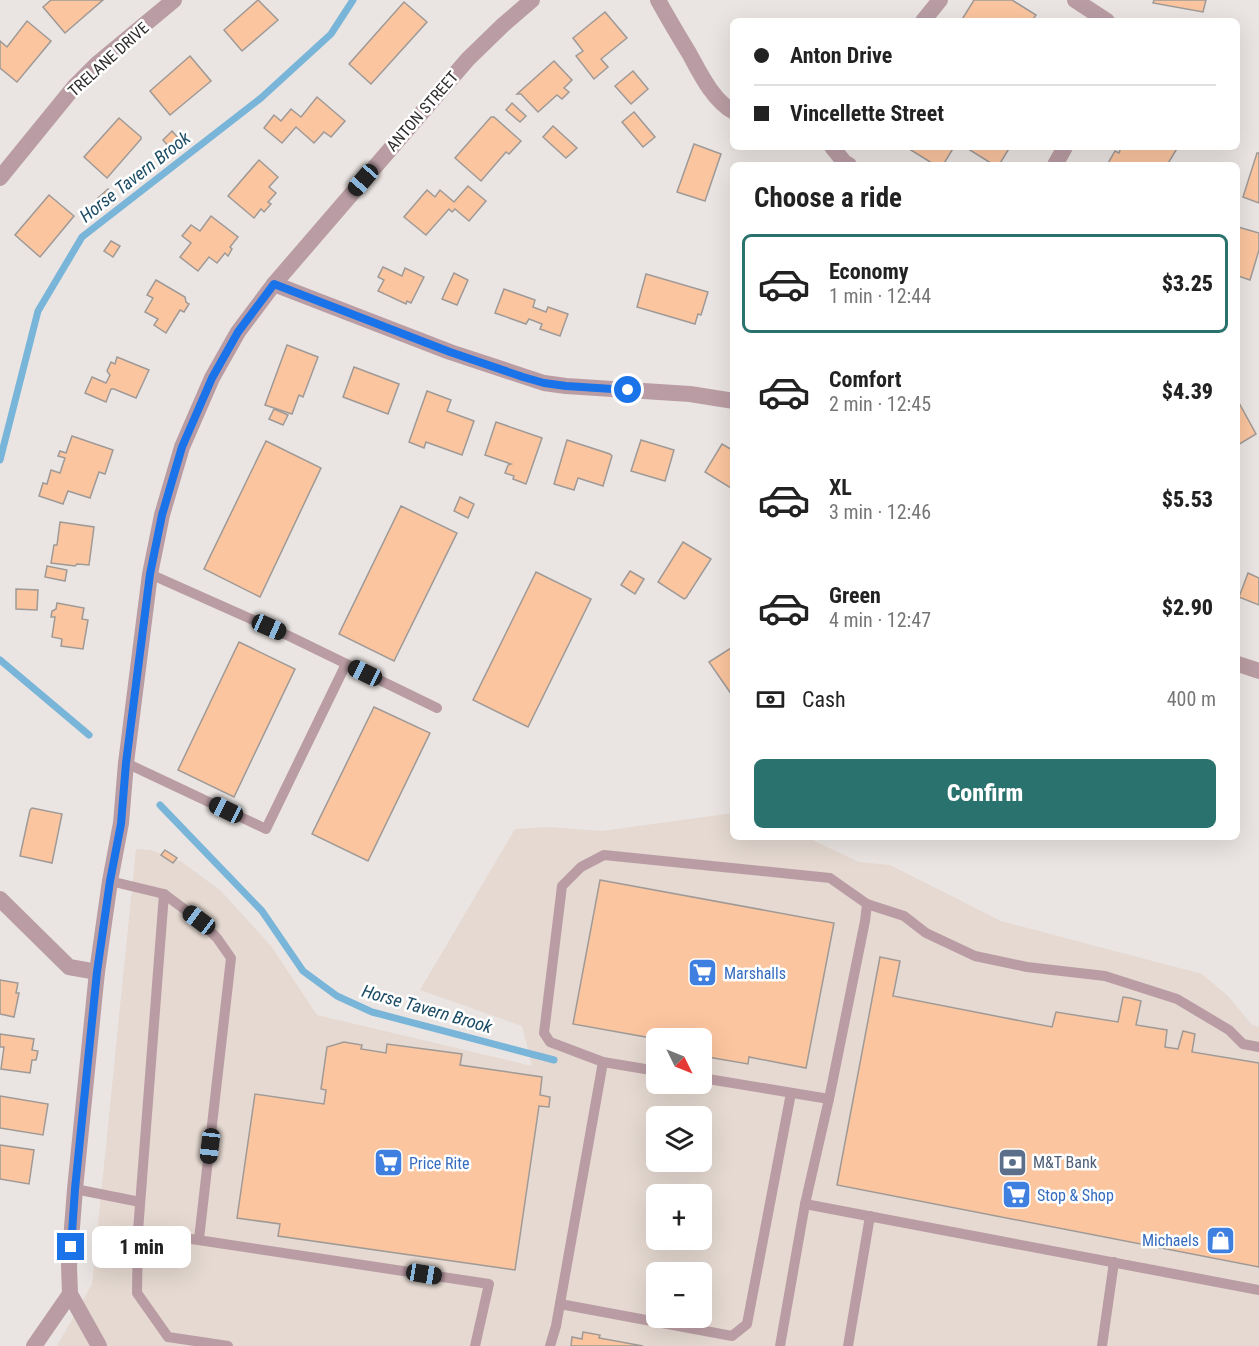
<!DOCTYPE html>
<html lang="en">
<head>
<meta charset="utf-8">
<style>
  :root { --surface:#fff; --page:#f6f6f6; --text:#222; --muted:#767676; --line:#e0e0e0; --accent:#29726d }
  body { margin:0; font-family:"Roboto Condensed",sans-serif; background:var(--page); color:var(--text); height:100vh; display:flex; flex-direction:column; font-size:22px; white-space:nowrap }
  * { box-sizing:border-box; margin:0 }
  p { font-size:20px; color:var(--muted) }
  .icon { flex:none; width:33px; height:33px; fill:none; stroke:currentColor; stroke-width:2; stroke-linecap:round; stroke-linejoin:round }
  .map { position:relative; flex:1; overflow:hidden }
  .drawer { position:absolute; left:730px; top:162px; width:510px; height:678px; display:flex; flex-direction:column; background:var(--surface); border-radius:9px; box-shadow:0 6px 24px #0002 }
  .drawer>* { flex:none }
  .hud { position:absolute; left:730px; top:18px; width:510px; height:132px; border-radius:9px; box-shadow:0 6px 24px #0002; display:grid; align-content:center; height:132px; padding:0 24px; background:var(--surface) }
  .needle { width:39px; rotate:133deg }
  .controls { position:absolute; left:646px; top:1028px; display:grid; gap:12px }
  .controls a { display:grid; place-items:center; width:66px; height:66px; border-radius:9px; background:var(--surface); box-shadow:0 6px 24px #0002; font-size:30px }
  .end { position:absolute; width:27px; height:27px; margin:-14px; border:8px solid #1a73e8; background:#fff; box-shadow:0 0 0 3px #fff }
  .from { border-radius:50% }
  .bubble { position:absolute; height:42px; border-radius:9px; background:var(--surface); box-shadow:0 6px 24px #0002; font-size:20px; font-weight:800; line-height:42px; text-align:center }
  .car { position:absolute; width:18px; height:36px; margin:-18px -9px; border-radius:8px; box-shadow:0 0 4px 2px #0007; background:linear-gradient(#222 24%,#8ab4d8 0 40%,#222 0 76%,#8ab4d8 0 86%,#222 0) }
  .hud b { display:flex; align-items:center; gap:21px; height:57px; font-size:22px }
  .hud b+b { border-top:2px solid var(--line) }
  .hud i { width:15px; height:15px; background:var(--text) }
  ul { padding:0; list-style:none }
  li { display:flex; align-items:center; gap:18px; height:99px; margin:0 12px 9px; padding:0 12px; border:3px solid transparent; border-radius:9px }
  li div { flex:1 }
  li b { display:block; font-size:22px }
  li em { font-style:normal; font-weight:800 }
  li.active { border-color:var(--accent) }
  li>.icon { width:54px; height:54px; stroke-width:1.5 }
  h2 { padding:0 24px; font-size:27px; line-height:72px }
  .pay { display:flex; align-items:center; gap:15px; height:66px; padding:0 24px; font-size:22px }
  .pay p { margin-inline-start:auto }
  .action { display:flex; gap:12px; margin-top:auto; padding:12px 24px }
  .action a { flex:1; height:69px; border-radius:9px; background:var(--accent); color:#fff; font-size:24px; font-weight:800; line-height:69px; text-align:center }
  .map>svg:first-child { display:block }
  .built { fill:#e5d9d1; fill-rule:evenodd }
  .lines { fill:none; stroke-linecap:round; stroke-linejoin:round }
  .stream { stroke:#79b5d8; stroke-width:7 }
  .building { fill:#fbc59f; stroke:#9f9a97; stroke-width:1.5 }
  .service { stroke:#ba9da4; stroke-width:10 }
  .minor { stroke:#ba9da4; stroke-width:16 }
  .tertiary { stroke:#ba9da4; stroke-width:16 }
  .route { stroke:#1a73e8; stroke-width:8 }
  .labels { text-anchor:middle; stroke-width:5; stroke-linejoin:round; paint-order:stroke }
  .street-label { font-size:16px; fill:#2f2d2c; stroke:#fff }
  .shop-label { font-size:16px; fill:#366cbe; stroke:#fff; text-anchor:start }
  .service-label { font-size:16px; fill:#4e5e75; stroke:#fff; text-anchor:start }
  .water-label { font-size:18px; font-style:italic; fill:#1d4c65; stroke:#fff }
</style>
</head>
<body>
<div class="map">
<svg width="1259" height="1346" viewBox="0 0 1259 1346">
  <rect width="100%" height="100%" fill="#eae5e2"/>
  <path class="built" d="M 733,813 L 734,837 L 806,837 L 859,862 L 890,865 L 1001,921 L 1202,974 L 1228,996 L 1252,1025 L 1259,1027 L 1259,1346 L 57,1346 L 92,1284 L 136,849 L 151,850 L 182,862 L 221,891 L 271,946 L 317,1015 L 532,1066 L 522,1026 L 420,990 L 515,829 L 548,827 L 602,831 ZM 657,1038 L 702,1038 L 702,1083 L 657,1083 ZM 657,1116 L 702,1116 L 702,1161 L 657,1161 ZM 657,1194 L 702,1194 L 702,1239 L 657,1239 ZM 657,1272 L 702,1272 L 702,1317 L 657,1317 Z"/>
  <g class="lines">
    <g class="stream">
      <polyline points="0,460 38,311 82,237 261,98 331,34 353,0"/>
      <polyline points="0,660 89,735"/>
      <polyline points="160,805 262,911 303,971 337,996 372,1012 554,1060"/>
    </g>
  </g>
  <g class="building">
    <polygon points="51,0 103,0 65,33 43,7"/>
    <polygon points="258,0 278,20 242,51 224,30"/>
    <polygon points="974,0 1012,0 1036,15 1032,21 961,21"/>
    <polygon points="1154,0 1206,0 1203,12 1153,3"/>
    <polygon points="404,2 427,22 371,84 349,64"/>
    <polygon points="605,12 627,38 601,59 608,67 594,79 576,56 583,51 573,38"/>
    <polygon points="27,21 51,41 17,82 0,68 0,41 7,47"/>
    <polygon points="190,56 211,81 170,115 150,91"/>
    <polygon points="554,61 572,80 564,88 569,92 562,99 557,95 538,112 521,94 517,94"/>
    <polygon points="633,71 648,89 631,104 615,86"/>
    <polygon points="317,97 345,121 331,137 324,132 314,143 296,127 282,143 264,128 274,115 281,121 291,109 301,117"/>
    <polygon points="512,103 526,116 520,122 506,110"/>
    <polygon points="634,112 655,137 643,147 622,122"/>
    <polygon points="491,117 494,117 521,141 509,154 506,152 481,181 455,158"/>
    <polygon points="119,118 141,137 141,139 107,178 84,157"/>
    <polygon points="553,126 577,148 566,158 543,137"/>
    <polygon points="172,131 180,140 171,149 163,140"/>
    <polygon points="694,144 721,154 705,201 677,192"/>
    <polygon points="906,147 954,147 943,165 935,165"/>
    <polygon points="965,147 1010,147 999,165 994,165"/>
    <polygon points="1121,147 1178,147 1167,165 1107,165 1115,151 1119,153"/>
    <polygon points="1257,153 1259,153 1259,203 1243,197"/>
    <polygon points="259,160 278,177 269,187 276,193 268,202 271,204 264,212 261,209 254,218 228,196"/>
    <polygon points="468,186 486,201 469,221 455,209 452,212 449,209 426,235 404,217 427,190 435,197 440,190 454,202"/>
    <polygon points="108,189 117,198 107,207 98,198"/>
    <polygon points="49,195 74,216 40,257 15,235"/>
    <polygon points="211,216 238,237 230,247 232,249 228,256 225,253 217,263 209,257 198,271 180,257 191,243 182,236 191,225 200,231"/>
    <polygon points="1238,227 1259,233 1259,250 1250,280 1238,276"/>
    <polygon points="111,241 120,246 113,257 104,251"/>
    <polygon points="383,267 402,276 405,268 424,277 411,303 407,301 406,304 378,291 384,280 378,277"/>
    <polygon points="454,273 468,280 457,305 442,299"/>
    <polygon points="646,274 708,292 701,315 698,314 695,324 637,307"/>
    <polygon points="156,280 185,297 186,302 189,304 184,312 180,310 166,333 154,325 158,319 145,312 153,298 147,295"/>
    <polygon points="504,289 535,300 533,307 546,312 548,307 568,314 560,336 540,329 542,324 529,319 526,324 495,313"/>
    <polygon points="287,345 318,357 303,397 299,395 292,414 265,405"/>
    <polygon points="117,357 149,370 136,398 114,389 111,389 106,402 85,393 92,377 106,383 110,375 107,371 111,362 115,364"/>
    <polygon points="354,367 399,384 388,414 343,397"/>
    <polygon points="427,391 451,400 447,411 474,421 462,455 426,442 424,448 409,442"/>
    <polygon points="1238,401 1256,434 1238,445"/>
    <polygon points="274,409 288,415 283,425 269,419"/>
    <polygon points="496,422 542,438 526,484 513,479 514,476 505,473 508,465 511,464 485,455"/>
    <polygon points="72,436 113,450 105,474 99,472 90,498 68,491 63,504 39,496 43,483 47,484 51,470 60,473 65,458 58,456 60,451 66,453"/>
    <polygon points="567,440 610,454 612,456 603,486 578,478 574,490 554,484"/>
    <polygon points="641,440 674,450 665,481 631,471"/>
    <polygon points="266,441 321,468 260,597 204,569"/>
    <polygon points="722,444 734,451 734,490 705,472"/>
    <polygon points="460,497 474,504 468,518 454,511"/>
    <polygon points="401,506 457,533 394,661 339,634"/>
    <polygon points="60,522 94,527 89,565 77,564 75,566 51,563 54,545 57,545"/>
    <polygon points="683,542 711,559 686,598 684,599 658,582"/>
    <polygon points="47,566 67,570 65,581 45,577"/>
    <polygon points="630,571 644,579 635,594 621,585"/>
    <polygon points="536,572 591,599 528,727 473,700"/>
    <polygon points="1248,573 1259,578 1259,605 1239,597"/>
    <polygon points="16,589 38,590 37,610 16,609"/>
    <polygon points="57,603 84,608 82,619 88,620 83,649 61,646 62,639 52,637 55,617 51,617 52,611 56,609"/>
    <polygon points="239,642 295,669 234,797 178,770"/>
    <polygon points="734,646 734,698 709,662"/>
    <polygon points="374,707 430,733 368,861 312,834"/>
    <polygon points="32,808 62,814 52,863 20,856 30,810"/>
    <polygon points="165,850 177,858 173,863 161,855"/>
    <polygon points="600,880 834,923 806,1068 749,1057 748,1064 702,1056 702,1038 657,1038 657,1039 573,1024"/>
    <polygon points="880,957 900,961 893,996 1052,1027 1056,1012 1118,1022 1123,997 1130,998 1141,1001 1136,1025 1167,1030 1165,1047 1178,1049 1183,1031 1195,1034 1192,1052 1259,1063 1259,1267 837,1185"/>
    <polygon points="0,980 18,983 16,993 19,993 14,1017 0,1014"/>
    <polygon points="0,1034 34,1039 32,1050 38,1051 36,1060 32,1060 30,1073 1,1069 4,1047 0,1047"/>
    <polygon points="344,1042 362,1045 361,1049 386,1053 387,1044 462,1054 460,1065 542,1077 540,1095 550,1097 549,1107 539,1106 515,1270 278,1236 280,1224 237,1218 255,1094 324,1104 326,1090 321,1089 327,1047"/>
    <polygon points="0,1096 48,1104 43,1135 0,1128"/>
    <polygon points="0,1145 34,1150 29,1184 0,1179"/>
    <polygon points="583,1332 600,1335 599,1338 643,1346 571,1346 572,1337 582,1339"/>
  </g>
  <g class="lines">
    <g class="service">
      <polyline points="150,574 289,636 437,708"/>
      <polyline points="126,763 266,829 346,664"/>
      <polyline points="110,881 164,894 199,920 217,938 231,958 199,1239"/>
      <polyline points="867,904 904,916 926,933 975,956 1027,967 1105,976 1177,999 1229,1030 1243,1044 1259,1047"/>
      <polyline points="603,1062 550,1042 544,1033 562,886 581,867 604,855 830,878 867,904 865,921 829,1099 805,1204 780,1346"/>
      <polyline points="702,1078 829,1099"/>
      <polyline points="75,1189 140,1202"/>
      <polyline points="805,1204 1259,1290"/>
      <polyline points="138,1231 164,894"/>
      <polyline points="560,1304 732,1336 747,1324 791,1093"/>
      <polyline points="228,1346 168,1337 137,1293 138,1231 489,1284 475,1346"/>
      <polyline points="550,1346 556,1326 603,1062 657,1071"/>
      <polyline points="848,1346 870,1216"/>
      <polyline points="1102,1346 1114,1262"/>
    </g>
    <g class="minor">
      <path d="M 658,0 C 668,18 678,35 689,53 C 700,73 713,101 734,112"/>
      <polyline points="1075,0 1107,21"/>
      <polyline points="923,21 940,0"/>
      <polyline points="832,147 845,163 849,165"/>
      <polyline points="1055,165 1065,147"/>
      <polyline points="0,178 74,87 97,64 174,0"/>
      <polyline points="274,284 450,352 544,383 566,386 690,394 734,401"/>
      <polyline points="1238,664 1259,671"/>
    </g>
    <g class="tertiary">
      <polyline points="0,899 69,967 97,972"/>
      <polyline points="34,1346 70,1294"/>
      <polyline points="99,1346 70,1294 69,1266 75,1189 97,972 110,881 121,823 126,763 150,574 162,515 182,447 212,378 238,332 274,284 468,59 503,25 532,0"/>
    </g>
  </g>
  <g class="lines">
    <polyline class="route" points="71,1247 75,1189 97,972 110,881 121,824 126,763 150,574 162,515 182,447 212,378 238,332 274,284 450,352 523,377 544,383 566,386 628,390"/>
  </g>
  <defs>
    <symbol id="supermarket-square" viewBox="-11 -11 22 22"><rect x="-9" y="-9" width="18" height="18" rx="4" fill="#3f7fe0" stroke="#fff"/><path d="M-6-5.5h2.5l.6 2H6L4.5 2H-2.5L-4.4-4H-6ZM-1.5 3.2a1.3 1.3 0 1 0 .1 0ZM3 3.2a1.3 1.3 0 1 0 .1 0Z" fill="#fff"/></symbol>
    <symbol id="bank-square" viewBox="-11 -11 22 22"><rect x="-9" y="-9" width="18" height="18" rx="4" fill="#5c6f8a" stroke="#fff"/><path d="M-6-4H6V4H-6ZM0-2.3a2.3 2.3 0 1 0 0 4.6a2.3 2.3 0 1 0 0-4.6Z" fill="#fff"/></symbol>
    <symbol id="shop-square" viewBox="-11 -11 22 22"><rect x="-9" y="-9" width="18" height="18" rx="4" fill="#3f7fe0" stroke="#fff"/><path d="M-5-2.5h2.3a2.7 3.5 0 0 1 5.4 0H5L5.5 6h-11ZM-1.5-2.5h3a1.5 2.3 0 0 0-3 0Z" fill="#fff"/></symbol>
  </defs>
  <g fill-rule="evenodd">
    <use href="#supermarket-square" x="686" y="956" width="33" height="33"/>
    <use href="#bank-square" x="996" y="1146" width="33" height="33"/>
    <use href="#supermarket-square" x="372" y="1146" width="33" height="33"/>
    <use href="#supermarket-square" x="1000" y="1178" width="33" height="33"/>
    <use href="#shop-square" x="1204" y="1224" width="33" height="33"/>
  </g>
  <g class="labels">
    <g class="street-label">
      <text transform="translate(108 59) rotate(-42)" y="6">TRELANE DRIVE</text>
      <text transform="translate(422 111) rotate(-49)" y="6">ANTON STREET</text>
    </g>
    <g class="shop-label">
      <text x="724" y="979">Marshalls</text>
      <text x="409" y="1169">Price Rite</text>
      <text x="1037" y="1201">Stop &amp; Shop</text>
      <text x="1199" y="1246" text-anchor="end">Michaels</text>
    </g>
    <g class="service-label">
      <text x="1033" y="1168">M&amp;T Bank</text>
    </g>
    <g class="water-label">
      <text transform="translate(135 177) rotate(-38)" y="6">Horse Tavern Brook</text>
      <text transform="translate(427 1009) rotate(16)" y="6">Horse Tavern Brook</text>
    </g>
  </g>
</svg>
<div class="controls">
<a><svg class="needle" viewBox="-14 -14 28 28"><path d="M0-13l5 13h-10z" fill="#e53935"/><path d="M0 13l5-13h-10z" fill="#767676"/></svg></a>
<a><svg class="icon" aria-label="layers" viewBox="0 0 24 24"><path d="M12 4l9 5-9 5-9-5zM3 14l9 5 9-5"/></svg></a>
<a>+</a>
<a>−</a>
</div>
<i class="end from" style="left:628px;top:390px"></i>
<i class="end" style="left:71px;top:1247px"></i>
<div class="bubble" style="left:92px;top:1226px;width:99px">1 min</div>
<i class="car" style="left:363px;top:180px;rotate:221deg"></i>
<i class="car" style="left:269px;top:627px;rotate:114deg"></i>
<i class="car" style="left:365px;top:673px;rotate:296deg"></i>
<i class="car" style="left:226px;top:810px;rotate:296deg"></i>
<i class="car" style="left:199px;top:920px;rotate:307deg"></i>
<i class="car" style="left:210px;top:1146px;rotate:187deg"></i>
<i class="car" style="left:424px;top:1274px;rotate:99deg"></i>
<div class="hud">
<b><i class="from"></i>Anton Drive</b>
<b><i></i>Vincellette Street</b>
</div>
<section class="drawer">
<h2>Choose a ride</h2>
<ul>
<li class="active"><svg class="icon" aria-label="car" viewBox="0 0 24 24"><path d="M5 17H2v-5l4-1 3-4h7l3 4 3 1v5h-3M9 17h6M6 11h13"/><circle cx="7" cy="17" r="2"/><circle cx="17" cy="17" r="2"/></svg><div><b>Economy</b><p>1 min · 12:44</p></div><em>$3.25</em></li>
<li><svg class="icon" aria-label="car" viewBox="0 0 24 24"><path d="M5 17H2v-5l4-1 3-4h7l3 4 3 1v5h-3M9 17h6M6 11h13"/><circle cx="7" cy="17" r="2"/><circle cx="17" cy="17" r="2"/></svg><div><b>Comfort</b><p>2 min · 12:45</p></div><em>$4.39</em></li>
<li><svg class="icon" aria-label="car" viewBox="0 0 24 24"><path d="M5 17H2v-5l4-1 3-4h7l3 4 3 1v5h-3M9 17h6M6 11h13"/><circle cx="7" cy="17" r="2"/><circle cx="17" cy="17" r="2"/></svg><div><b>XL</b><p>3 min · 12:46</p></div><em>$5.53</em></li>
<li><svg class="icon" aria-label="car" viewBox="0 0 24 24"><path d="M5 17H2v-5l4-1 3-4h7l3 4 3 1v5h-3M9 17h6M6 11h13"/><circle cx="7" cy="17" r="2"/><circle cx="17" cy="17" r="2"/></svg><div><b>Green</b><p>4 min · 12:47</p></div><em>$2.90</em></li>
</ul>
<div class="pay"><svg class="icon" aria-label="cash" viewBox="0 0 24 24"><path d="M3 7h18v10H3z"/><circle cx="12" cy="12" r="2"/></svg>Cash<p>400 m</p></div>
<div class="action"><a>Confirm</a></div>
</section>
</div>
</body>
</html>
